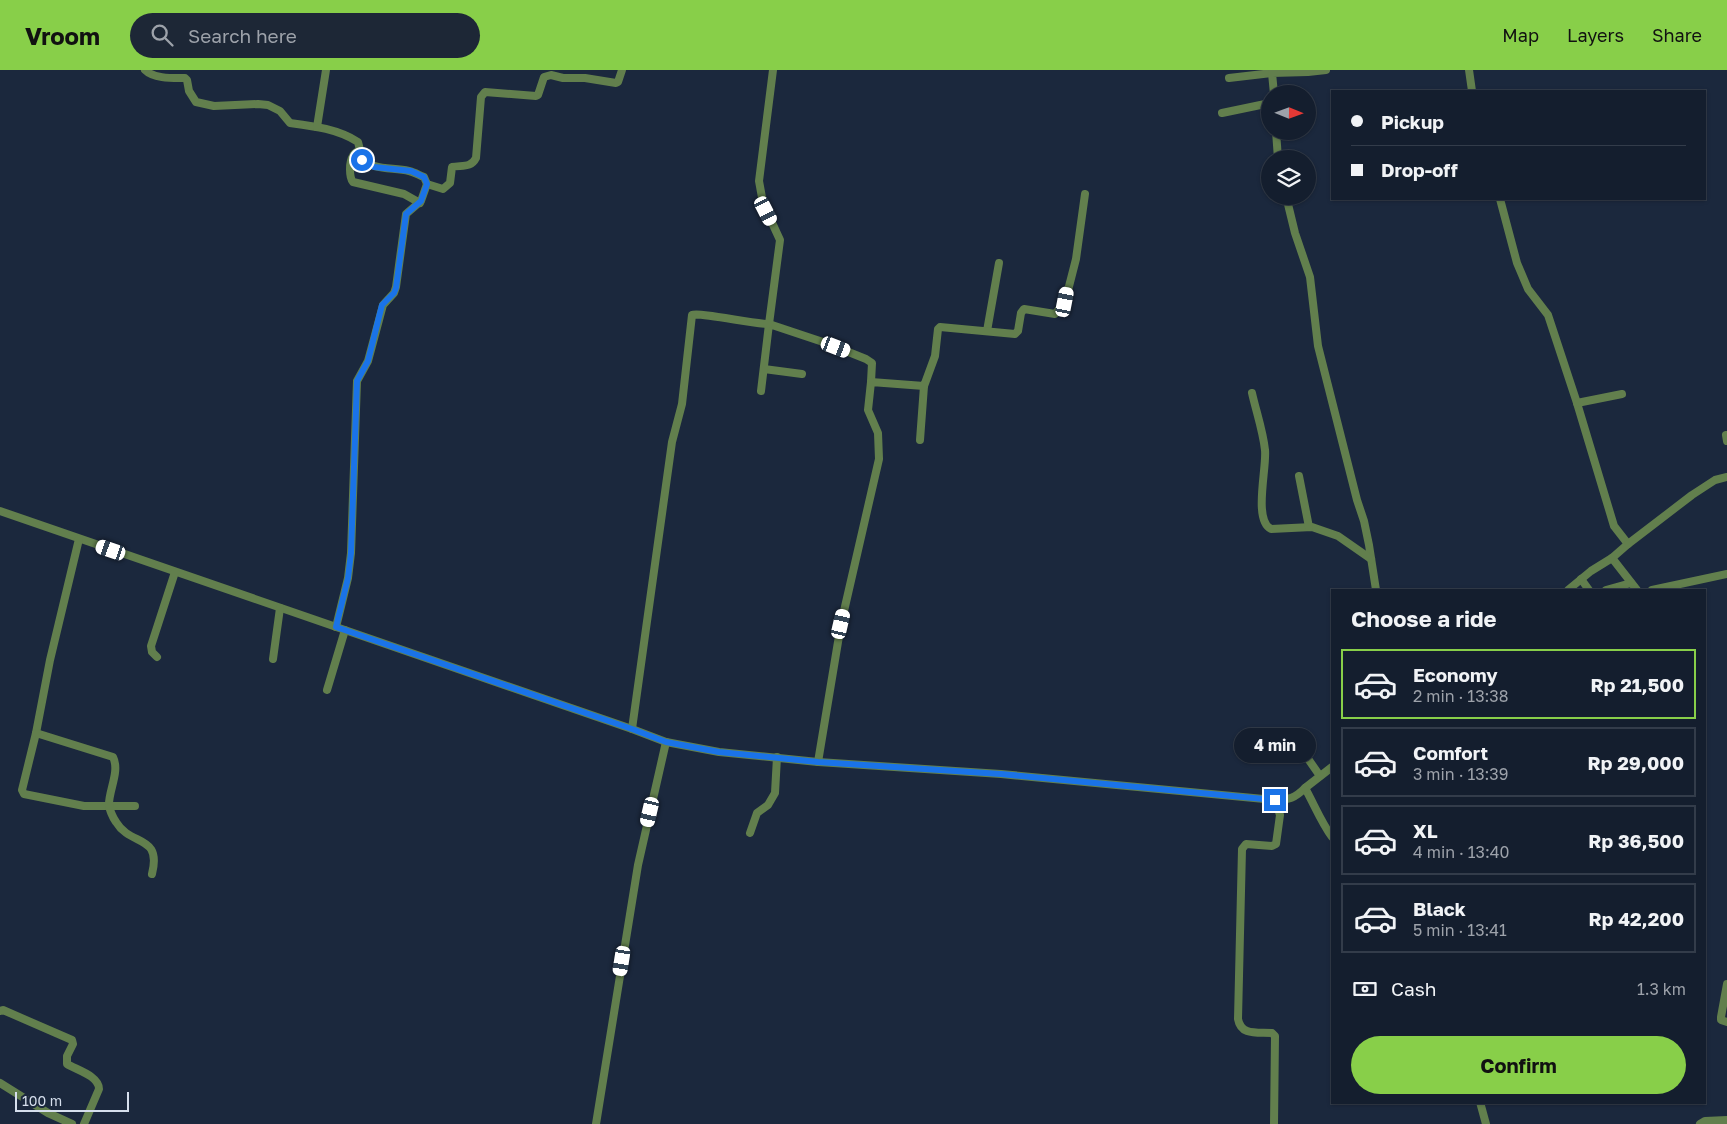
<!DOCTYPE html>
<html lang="en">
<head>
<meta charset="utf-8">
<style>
  :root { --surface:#141e2e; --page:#1d2736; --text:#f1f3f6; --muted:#9da2aa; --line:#333c4a; --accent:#88cf49 }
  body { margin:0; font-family:"Golos Text",sans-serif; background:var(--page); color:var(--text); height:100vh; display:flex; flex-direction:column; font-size:19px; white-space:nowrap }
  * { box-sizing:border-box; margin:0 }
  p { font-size:16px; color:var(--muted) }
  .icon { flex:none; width:28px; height:28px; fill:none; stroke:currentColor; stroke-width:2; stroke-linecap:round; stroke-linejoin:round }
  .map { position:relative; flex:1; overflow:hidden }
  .side { position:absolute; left:1331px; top:519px; width:375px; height:515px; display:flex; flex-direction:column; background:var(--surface); border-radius:0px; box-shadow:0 1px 4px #0004,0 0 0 1px var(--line) }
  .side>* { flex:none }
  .top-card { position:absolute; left:1331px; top:20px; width:375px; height:110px; border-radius:0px; box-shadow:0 1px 4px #0004,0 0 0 1px var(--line); display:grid; align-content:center; height:110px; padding:0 20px; background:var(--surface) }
  .needle { width:32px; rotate:91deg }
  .controls { position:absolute; left:1261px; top:15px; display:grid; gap:10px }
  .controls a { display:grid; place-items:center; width:55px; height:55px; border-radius:50%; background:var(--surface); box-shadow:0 1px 4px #0004,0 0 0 1px var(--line); font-size:25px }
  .scale { position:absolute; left:15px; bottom:12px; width:114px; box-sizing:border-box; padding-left:5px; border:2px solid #d6dfed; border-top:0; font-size:14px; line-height:18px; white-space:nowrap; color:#d6dfed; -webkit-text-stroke:4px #1b283d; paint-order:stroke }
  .end { position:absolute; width:22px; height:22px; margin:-11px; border:6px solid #1a73e8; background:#fff; box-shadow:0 0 0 2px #fff }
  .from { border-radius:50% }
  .bubble { position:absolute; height:35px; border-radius:18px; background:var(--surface); box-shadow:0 1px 4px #0004,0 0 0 1px var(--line); font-size:16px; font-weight:700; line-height:35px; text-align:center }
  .car { position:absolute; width:15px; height:30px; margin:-15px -8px; border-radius:6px; box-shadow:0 0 4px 1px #0007; background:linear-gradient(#fff 24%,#345 0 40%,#fff 0 76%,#345 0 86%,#fff 0) }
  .top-card b { display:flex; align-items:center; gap:18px; height:48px; font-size:19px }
  .top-card b+b { border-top:1px solid var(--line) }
  .top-card i { width:12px; height:12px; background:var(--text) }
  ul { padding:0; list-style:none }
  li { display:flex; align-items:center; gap:15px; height:70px; margin:0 10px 8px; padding:0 10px; border:2px solid var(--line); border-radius:0px }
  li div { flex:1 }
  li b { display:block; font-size:19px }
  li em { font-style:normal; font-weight:700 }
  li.current { border-color:var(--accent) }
  li>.icon { width:45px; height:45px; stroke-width:1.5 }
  h2 { padding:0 20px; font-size:22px; line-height:60px }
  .pay { display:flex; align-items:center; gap:12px; height:55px; padding:0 20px; font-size:19px }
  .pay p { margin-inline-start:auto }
  .primary-button { display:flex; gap:10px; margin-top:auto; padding:10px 20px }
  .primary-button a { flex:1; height:58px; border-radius:30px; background:var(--accent); color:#111; font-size:20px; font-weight:700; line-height:58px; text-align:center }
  header { display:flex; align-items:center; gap:30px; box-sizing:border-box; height:70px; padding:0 25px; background:var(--accent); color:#111 }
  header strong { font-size:24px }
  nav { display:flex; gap:28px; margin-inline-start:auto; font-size:18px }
  .search { width:350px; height:45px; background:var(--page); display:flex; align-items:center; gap:12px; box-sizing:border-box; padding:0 18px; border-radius:28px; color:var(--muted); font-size:19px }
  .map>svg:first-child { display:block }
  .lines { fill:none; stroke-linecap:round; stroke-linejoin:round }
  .street { stroke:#627f4d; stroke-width:8 }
  .route { stroke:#1a73e8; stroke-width:6 }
</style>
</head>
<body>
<header>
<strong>Vroom</strong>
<div class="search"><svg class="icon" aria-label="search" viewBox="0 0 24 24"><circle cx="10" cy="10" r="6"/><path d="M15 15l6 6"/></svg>Search here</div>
<nav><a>Map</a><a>Layers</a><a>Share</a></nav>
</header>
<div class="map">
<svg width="1727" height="1054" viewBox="0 0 1727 1054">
  <rect width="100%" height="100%" fill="#1b283d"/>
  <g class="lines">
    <g class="street">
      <path d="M 145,0 C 154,9 173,8 185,8 L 187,10 L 189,21 L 196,32 L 214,36 L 258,34 L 268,35 L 280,41 L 290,53 C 313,56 338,59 358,72 L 360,80 L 359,87 C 373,101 391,97 409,101 C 414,102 419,105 424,107 L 427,114 L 421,131 L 406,144 L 396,217 L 394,223 L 383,235 L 368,291 L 357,311 L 351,483 L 348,508 L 336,557"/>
      <polyline points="1469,0 1472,21"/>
      <polyline points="1229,8 1272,3"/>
      <polyline points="1274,24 1272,3 1308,2 1326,0"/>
      <polyline points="1222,43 1270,33"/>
      <polyline points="317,57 326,0"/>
      <polyline points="1276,61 1278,89"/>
      <path d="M 360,80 C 357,82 354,83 353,86 C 349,92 349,107 353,112 L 404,124 L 420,133"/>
      <path d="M 427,114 L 443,119 L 450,113 L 452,97 C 462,95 471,98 476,88 L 481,27 L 485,22 L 536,26 L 538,25 L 544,7 L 551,5 L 563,8 L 585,8 L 616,13 L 618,12 L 622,0"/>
      <polyline points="1286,126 1295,163 1310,207 1318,276 1357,430 1364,451 1369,475 1376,520"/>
      <polyline points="1500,129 1517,193 1528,219 1548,245 1577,333 1614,456 1628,474"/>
      <polyline points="987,261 999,193"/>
      <polyline points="764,299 802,304"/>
      <polyline points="761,321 769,254 826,273 866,289 872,293 871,312"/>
      <path d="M 1252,323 C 1256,341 1263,361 1265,380 C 1267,398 1253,450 1271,459 L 1312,457 L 1338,466 L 1371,489"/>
      <polyline points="1577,333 1622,324"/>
      <polyline points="1726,365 1727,371"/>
      <polyline points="920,370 924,316"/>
      <polyline points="1299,406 1309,457"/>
      <path d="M 0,441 L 632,659 L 666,672 L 719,682 L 818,692 L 1001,704 L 1275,730 C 1289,730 1295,728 1305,718 C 1314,734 1321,752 1332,767"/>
      <polyline points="79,469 50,590 36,663 22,720 24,724 84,736 135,736"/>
      <polyline points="1612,488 1637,520"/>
      <polyline points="1581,509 1589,520"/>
      <polyline points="1568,520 1591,501 1612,488 1628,474 1692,425 1715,410 1727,407"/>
      <polyline points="1606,520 1631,513"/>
      <polyline points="1652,520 1727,504"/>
      <polyline points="157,587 152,582 151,576 175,502"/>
      <polyline points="273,589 280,538"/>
      <polyline points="327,620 345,560"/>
      <path d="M 632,659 L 672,372 L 682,334 L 692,245 C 699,242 754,254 769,254 L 780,170 L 763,133 L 759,111 L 773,0"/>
      <path d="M 36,663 L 113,687 C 120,701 109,720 109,734 C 109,739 113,748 116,752 C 131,777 162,764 152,804"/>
      <polyline points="1304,683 1320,706"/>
      <polyline points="818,692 841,554 879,389 878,363 868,340 871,312 924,316 935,286 938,259 940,257 1015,264 1018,261 1021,243 1024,239 1055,244 1065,232 1076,189 1085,124"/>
      <polyline points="1305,718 1332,697"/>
      <polyline points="750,763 757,743 768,735 775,723 777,687"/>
      <polyline points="1727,914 1721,947 1721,950 1727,952"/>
      <path d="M 0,941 L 3,940 L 72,970 L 73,974 L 67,986 L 67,994 C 77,1000 99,1006 99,1019 L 84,1054"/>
      <polyline points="0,1013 48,1043 72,1054"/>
      <polyline points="1480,1032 1486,1054"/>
      <polyline points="596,1054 638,795 666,672"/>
      <path d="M 1274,1054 L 1275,966 L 1272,963 C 1257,962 1241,966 1238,949 L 1242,779 L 1246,774 L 1272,776 L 1276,774 L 1280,745 L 1275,730"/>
      <polyline points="1700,1054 1705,1051 1727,1050"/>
    </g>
  </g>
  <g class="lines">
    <polyline class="route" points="362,90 374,97 411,101 424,107 427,114 421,131 406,144 396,218 394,223 382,235 368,291 357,311 351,483 348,508 336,557 632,659 666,672 719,682 818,692 1001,704 1275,730"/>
  </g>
</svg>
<div class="controls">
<a><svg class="needle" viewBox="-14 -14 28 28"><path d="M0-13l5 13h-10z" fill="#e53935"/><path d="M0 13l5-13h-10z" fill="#9da2aa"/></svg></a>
<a><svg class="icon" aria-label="layers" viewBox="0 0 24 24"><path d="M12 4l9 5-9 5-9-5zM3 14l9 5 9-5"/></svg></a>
</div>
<div class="scale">100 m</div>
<i class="end from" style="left:362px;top:90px"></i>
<i class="end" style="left:1275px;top:730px"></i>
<div class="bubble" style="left:1234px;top:658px;width:82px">4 min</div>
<i class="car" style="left:766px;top:141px;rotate:153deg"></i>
<i class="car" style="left:1065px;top:232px;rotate:11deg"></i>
<i class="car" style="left:836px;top:277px;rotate:111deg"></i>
<i class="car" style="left:111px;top:480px;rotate:289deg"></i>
<i class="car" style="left:841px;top:554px;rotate:13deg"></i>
<i class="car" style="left:650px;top:742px;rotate:193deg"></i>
<i class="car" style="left:622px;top:891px;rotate:189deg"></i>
<div class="top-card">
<b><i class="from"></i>Pickup</b>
<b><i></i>Drop-off</b>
</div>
<section class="side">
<h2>Choose a ride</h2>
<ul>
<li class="current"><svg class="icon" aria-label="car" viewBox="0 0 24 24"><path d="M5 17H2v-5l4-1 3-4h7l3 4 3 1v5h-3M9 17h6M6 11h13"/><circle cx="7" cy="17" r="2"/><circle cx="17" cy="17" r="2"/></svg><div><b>Economy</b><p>2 min · 13:38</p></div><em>Rp 21,500</em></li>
<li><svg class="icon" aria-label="car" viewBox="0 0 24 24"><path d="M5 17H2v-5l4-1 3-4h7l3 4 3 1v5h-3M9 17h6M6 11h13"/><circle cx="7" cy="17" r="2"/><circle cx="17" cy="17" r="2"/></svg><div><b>Comfort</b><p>3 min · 13:39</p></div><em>Rp 29,000</em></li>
<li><svg class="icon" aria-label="car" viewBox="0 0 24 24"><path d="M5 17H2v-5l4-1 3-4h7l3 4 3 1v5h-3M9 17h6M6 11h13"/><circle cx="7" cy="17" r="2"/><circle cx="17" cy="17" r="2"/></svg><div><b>XL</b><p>4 min · 13:40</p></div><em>Rp 36,500</em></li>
<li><svg class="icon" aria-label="car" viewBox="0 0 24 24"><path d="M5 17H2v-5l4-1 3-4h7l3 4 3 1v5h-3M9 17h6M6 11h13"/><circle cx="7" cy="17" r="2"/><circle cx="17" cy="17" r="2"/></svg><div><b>Black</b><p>5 min · 13:41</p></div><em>Rp 42,200</em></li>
</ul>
<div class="pay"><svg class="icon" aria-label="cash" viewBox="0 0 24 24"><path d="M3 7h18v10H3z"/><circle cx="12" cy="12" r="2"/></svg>Cash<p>1.3 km</p></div>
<div class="primary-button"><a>Confirm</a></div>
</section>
</div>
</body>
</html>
